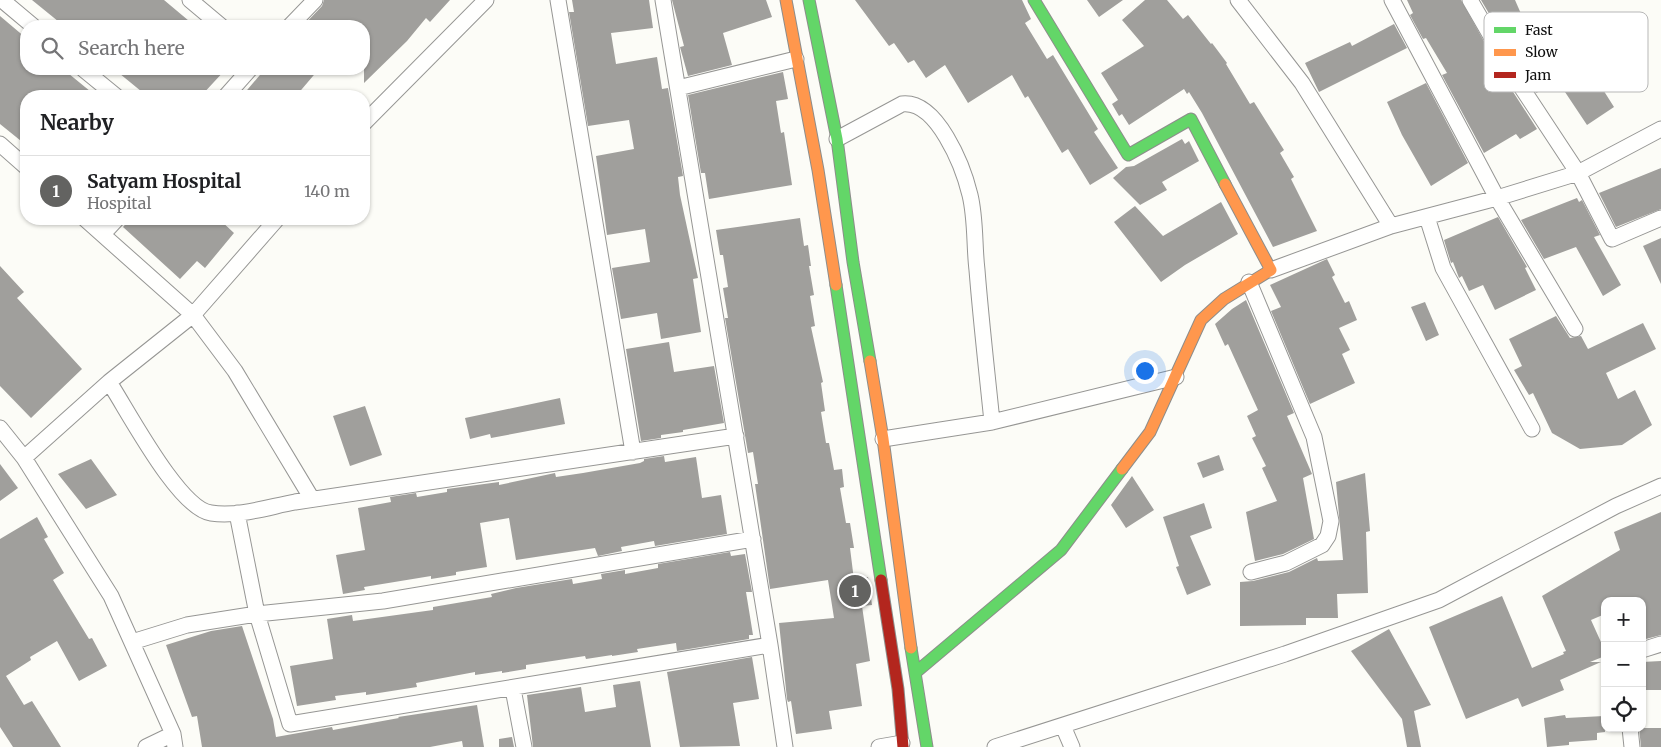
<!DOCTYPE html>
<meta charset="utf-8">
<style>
:root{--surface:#fff;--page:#f2f2f2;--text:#202124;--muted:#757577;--line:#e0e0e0;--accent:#636361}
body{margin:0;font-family:Merriweather,serif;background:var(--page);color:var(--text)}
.controls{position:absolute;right:15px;bottom:15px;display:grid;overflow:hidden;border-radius:10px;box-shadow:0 1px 4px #0004}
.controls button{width:45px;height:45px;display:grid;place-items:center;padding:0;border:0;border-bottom:1px solid var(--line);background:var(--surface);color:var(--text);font:25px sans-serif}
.you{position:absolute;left:1144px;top:370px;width:18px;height:18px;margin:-12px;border:4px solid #fff;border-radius:50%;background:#1a73e8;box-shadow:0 0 0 8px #1a73e833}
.badge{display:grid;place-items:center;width:32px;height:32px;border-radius:50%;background:var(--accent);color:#fff;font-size:16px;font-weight:700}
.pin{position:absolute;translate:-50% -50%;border:2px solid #fff;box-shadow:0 1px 5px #0006}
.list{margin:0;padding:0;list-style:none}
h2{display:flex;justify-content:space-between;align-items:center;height:65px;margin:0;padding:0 20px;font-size:21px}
h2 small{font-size:16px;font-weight:400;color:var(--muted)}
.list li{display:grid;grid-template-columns:32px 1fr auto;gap:15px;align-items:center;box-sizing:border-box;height:70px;padding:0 20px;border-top:1px solid var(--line)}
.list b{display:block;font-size:19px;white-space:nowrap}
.list p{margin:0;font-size:16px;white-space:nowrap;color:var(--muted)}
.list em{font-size:16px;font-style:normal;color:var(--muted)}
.icon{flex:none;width:28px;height:28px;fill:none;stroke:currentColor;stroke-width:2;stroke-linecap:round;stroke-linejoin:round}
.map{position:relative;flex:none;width:1661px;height:747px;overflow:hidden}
.search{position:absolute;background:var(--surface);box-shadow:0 1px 4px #0004;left:20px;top:20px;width:350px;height:55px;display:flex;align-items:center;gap:12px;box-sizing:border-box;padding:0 18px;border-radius:20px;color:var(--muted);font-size:19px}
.panel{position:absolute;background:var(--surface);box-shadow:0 1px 4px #0004;left:20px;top:90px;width:350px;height:135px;border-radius:20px}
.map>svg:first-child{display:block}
.building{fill:#a09f9c}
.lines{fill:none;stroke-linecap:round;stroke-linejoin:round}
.street-casing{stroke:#969694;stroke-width:17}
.fast-casing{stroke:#8d8d8b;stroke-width:13}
.slow-casing{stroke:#8d8d8b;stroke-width:13}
.jam-casing{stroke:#8d8d8b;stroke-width:13}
.street{stroke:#fffffe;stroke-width:15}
.fast{stroke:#63d668;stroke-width:11}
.slow{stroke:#ff974d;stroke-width:11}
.jam{stroke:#b3261e;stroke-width:11}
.key{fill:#fff;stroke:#b7b7b7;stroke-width:1}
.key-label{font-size:14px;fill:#101010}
</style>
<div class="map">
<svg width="1661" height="747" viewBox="0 0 1661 747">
<rect width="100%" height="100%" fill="#fcfcf7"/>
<path class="building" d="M32,0H164L195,26H64Z
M324,0H450L430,22L426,18L407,41L364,83V26H303L322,6Z
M572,0H649L653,28L611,33L616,64L657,57L662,89L668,88L683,176L678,177L680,195L698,278L693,279L701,332L661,339L657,313L621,319L612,268L650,262L645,229L607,235L596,156L634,149L629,120L588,126L569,12H574Z
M672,0H766L772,17L723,33L732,65L688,76L680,47L684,46Z
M855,0H1022L1031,19L1025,23L1047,59L1053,55L1098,129L1094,132L1118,168L1090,185L1068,149L1062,153L1028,96L1025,98L1012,75L968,103L945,65L926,78L914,60L908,63L894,43L889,46Z
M1087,0H1123L1099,17Z
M1145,0H1167L1183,19L1188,15L1211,44L1212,43L1227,63L1226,64L1250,104L1254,102L1284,150L1280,153L1294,177L1291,179L1317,231L1273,247L1202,113L1189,92L1187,94L1184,89L1129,125L1122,114L1119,116L1112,104L1118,100L1101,73L1144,46L1122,20Z
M1407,0H1461L1506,81L1537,129L1520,139L1516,134L1484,153L1442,75L1447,73L1426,38L1423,39L1410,15L1413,13Z
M1481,0H1515L1522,16L1520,17L1539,57L1576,41L1592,78L1595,77L1614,107L1587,125L1559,83L1536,93Z
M0,16L26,38V69H63L96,96H26V145L0,124Z
M1394,24L1407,48L1319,92L1305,63L1350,42L1352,46Z
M114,69H226L201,96H147Z
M265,69H319L296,96H242Z
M783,72L788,99L776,101L781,133L784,132L792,185L709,199L705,173H701L688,95Z
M1426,83L1468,163L1431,186L1402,135L1387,102Z
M1182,139L1185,144L1189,141L1199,161L1162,182L1167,190L1140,205L1113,178L1126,167L1134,166Z
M1661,168V209L1616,227L1599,193Z
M1577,198L1579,202L1582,200L1600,235L1594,237L1621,285L1603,296L1576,247L1544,259L1521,220Z
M1221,202L1238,234L1185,265L1161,282L1114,222L1135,206L1163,236Z
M1498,217L1527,267L1525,268L1536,290L1495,310L1483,285L1469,291L1462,276L1459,278L1453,262L1451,263L1444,240Z
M800,218L804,246L808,245L811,266H809L814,295L810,296L815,326L811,327L823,382L821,383L825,411L821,412L826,443H829L834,470L842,469L844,487L840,488L846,523H850L854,548H850L854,580L868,577L872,605L862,606L870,661L856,664L862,706L829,711L832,729L796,734L791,701L788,702L787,699L779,623L834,618L828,580L770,589L755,484H758L753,452L748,453L725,318H728L723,288L728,287L723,255H720L716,230Z
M130,219H219L234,233L205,268L197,261L180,279L123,227Z
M1661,238V284L1643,246Z
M1327,259L1335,275L1332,277L1345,303L1349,301L1357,320L1339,328L1350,350L1342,354L1355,383L1310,404L1271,311L1281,307L1270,285Z
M0,266L24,292L17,298L82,369L31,418L0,386Z
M1246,300L1294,413L1287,416L1312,474L1303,478L1314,539L1283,554L1255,561L1246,512L1277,501L1262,468L1266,466L1252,438L1256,436L1247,416L1258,410L1228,344L1225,346L1215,324L1232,309Z
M1425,302L1439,335L1426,341L1411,307Z
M1556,316L1570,338L1581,336L1588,349L1643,323L1656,349L1606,373L1618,399L1635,390L1652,425L1622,445L1580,449L1552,433L1533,393L1529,395L1514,370L1522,366L1509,339Z
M669,342L674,372L714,366L724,423L683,430V432L661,435V438L641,441L626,349Z
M560,398L565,424L491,438L490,434L470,439L465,418Z
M365,406L382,455L350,466L333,416Z
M1219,455L1224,470L1203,478L1197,463Z
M664,456L665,462L696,457L702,498L721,495L727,534L655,546L654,541L621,547L622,551L598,556L595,548L516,560L509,518L480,523L487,567L456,572V575L431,579V576L364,587L365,590L343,594L336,555L365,550L358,508L391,502L390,497L416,493L417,497L447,492V489L499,482V485L555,473L556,477L583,473L640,463L644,461V459Z
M91,459L117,495L86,509L58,474Z
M0,464L18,488L0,501Z
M1365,473L1370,531L1366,532L1368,593L1337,594L1338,618H1306V625L1240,626V582L1253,581L1289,572L1317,558L1318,561L1343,560L1336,482Z
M1132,476L1154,510L1126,528L1111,505Z
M1204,503L1212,528L1190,536L1211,585L1187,595L1176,567L1179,566L1163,517Z
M1661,512V635L1646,639L1642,630V601H1605V614L1591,620L1605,651V656L1590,662H1601L1560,680L1564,690L1522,707L1518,698L1466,719L1429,627L1502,596L1532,668L1564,654L1563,652L1566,651L1542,596L1620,550L1614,532Z
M37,517L48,537L44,539L64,573L53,580L89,639L92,638L107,666L79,681L57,641L30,657L31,660L6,676L24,705L32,701L61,747H13L0,727V539Z
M730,552L731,556L745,554L752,592H746L753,635H749V639L677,651L676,643L637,649L638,652L612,656V655L586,659L585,656L526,665V669L502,673V671L475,675V672L416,683L417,687L366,695V692L335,696L336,700L297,706L290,666L333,659L327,619L352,615L353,621L433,610V607L492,597L491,594L516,588L572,579L573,584L602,579L601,574L625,570V574L658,568V564Z
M242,626L273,719L276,737L332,727L333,730L399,718L398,717L477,705L484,747H463L462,741L430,747H202L197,716L192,717L166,645L211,631Z
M1389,629L1431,705L1414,711L1421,747H1407L1402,719L1351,651Z
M752,657L759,699L733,703L740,746L680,747L667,672Z
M1661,661V690H1642V662Z
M640,681L651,747H533L527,695L581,687L585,712L616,707L613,685Z
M1565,715L1566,718L1604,716L1605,732L1597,733V740L1569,742V745L1547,747L1544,718Z
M1639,728H1661V747H1641Z
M512,737L514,747H499V739Z"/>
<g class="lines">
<defs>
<path id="street" d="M2,0L33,26
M190,0L221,26
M558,0L633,452
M663,0L770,645L785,747
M1238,0L1302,83L1391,226L1497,198L1575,329
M1392,0L1497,198L1578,173L1661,129
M1470,0L1514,76L1578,173L1612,239L1661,218
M290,26L315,0
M83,69L116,96
M678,88L796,59
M226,96L250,69
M364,123L486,0
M837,139L902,104C937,100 963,166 970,195C976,220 974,245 977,270C981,321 987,372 992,422
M0,144L26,167
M1427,217L1443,268L1532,429
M277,219L193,315L235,371L312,499
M103,234L117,219
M1271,270L1391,226
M1249,282L1314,437L1331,521L1328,536L1322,545L1286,563L1251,572
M109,382C128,411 179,509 211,513C239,517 268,507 295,502L736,436
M0,428L24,458L111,596L173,734L175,747
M883,439L992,422L1176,377
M24,458L109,382L193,315L85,219
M237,513L257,614L290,724L770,645
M132,642L187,625L257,614L383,601L753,539
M1642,650L1661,644
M513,689L524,747
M1063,726L1072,747
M1630,728L1632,747
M146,747L173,734
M879,747L902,743
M995,747L1285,654L1439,600L1616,506L1661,486"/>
<path id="fast" d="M809,0L837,139L853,262L870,361
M1034,0L1128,155L1191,119L1225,184
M836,285L881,580
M911,648L927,747
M915,673L1061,550L1122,469"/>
<path id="slow" d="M786,0L818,170L836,285
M870,361L883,439L911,648
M1122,469L1150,432L1201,320L1224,299L1271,270L1225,184"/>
<path id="jam" d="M881,580L898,689L903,747"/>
</defs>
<use href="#street" class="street-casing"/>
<use href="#fast" class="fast-casing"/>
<use href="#slow" class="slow-casing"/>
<use href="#jam" class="jam-casing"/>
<use href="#street" class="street"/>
<use href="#fast" class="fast"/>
<use href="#slow" class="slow"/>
<use href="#jam" class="jam"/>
</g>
<rect x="1484" y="12" width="164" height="80" rx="8" class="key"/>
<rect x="1494" y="27" width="22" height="6" fill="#63d668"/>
<rect x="1494" y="49" width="22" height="7" fill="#ff974d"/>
<rect x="1494" y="72" width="22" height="6" fill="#b3261e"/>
<g class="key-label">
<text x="1525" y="35">Fast</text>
<text x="1525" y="57">Slow</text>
<text x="1525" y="80">Jam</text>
</g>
</svg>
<div class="controls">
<button>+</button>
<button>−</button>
<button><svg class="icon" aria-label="locate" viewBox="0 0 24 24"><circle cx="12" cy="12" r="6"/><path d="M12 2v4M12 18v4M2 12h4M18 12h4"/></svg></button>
</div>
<div class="you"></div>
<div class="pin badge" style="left:855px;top:591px">1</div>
<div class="search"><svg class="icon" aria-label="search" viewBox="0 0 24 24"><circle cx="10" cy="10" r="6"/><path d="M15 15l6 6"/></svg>Search here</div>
<section class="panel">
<h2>Nearby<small></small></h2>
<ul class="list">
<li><span class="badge">1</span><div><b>Satyam Hospital</b><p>Hospital</p></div><em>140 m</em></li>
</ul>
</section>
</div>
